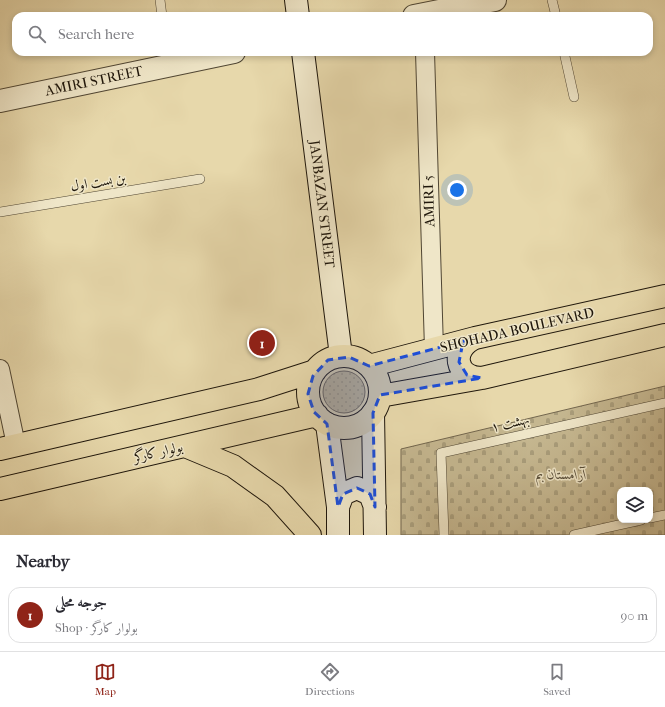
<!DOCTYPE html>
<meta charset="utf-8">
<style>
:root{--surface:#fff;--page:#f2f2f3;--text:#2b2b33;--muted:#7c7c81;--line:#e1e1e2;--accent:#8f2418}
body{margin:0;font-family:"IM FELL French Canon",Amiri,serif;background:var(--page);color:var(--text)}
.controls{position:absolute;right:12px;bottom:12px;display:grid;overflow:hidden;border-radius:8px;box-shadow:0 2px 6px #0003}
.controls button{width:36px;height:36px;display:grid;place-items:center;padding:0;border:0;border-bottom:1px solid var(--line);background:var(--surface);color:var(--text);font:20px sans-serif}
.you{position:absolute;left:457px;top:190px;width:14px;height:14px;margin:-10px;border:3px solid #fff;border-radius:50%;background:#1a73e8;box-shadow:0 0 0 6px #1a73e833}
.badge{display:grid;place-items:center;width:26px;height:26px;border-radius:50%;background:var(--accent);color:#fff;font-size:13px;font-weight:700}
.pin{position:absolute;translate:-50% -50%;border:2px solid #fff;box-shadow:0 1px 4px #0006}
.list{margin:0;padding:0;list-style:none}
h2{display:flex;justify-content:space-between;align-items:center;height:52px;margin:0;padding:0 16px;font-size:17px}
h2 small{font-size:13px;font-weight:400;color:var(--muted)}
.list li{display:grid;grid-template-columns:26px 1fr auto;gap:12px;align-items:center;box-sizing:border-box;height:56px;margin:0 8px 8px;padding:0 8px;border:1px solid var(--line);border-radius:12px}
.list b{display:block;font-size:15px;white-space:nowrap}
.list p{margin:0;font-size:13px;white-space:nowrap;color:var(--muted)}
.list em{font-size:13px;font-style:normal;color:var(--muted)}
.icon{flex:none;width:22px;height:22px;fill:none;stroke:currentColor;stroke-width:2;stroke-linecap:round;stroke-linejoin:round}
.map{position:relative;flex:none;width:665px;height:535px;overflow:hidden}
.search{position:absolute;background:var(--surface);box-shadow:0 2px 6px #0003;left:12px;right:12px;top:12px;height:44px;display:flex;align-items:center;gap:10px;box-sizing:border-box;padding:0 14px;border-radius:12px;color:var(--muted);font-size:15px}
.sheet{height:116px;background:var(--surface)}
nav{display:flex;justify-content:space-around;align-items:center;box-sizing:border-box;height:56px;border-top:1px solid var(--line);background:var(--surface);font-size:11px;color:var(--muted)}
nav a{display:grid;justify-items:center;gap:2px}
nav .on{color:var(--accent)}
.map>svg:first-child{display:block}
.grass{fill:url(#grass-dots);stroke:#72664e}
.cemetery{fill:url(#cemetery-stones);stroke:#72664e;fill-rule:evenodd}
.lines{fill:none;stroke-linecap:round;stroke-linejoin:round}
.service-casing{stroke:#504633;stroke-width:10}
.minor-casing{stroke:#504633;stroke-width:20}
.tertiary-casing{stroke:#504633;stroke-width:24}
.secondary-casing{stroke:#1e160b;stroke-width:24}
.primary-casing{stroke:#1e160b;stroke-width:24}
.service{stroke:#efe6c8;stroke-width:9}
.minor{stroke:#efe6c8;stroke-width:18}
.tertiary{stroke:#efe6c8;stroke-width:22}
.secondary{stroke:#efe6c8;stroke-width:22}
.primary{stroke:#e7d8ab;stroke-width:22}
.marked{fill:#1d4ed8;fill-opacity:0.2;stroke:#1d4ed8;stroke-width:3;stroke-dasharray:8 5;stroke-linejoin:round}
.labels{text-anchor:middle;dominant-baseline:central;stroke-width:3;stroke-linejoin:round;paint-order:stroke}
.street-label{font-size:14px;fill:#1e160b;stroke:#efe6c8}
.park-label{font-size:14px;font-style:italic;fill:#584e3a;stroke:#efe6c8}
</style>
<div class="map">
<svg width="665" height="535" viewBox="0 0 665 535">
<defs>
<pattern id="grass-dots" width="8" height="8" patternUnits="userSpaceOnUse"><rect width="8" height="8" fill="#c5b790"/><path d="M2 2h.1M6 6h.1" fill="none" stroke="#a99d7b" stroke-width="1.8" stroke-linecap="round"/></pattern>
<pattern id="cemetery-stones" width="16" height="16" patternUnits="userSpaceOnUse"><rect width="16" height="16" fill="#c5b790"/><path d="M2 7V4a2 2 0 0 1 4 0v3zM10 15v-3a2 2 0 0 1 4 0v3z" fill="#a99d7b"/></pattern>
</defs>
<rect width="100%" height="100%" fill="#e7d8ab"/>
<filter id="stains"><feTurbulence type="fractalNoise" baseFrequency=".005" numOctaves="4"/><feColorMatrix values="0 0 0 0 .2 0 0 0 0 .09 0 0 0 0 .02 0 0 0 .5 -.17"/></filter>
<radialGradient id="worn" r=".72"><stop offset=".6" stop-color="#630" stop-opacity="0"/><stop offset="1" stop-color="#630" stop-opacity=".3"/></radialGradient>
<path class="grass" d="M323 392a21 21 0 1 1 42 0a21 21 0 1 1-42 0Z"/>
<path class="cemetery" d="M665,386V535H401V449ZM620,490H650V520H620Z"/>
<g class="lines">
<defs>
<path id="service" d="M160,0L162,16
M552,0L556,16
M564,52L574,97
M0,212L200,179
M650,518L665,515
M444,535L441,453L665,403
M574,535L641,520"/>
<path id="minor" d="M425,52L434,349
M0,369L16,445"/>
<path id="tertiary" d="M414,16L495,0
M0,101L234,52"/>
<path id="secondary" d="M296,0L298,16
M303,52L341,356
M373,413L375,535
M327,424L338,507V535
M338,507L343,494L357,488L370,494L375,507"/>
<path id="primary" d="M475,338C450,349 455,378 482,378
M308 392a36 36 0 1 1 72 0a36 36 0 1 1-72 0Z
M369,366L475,338L665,296
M380,396L482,378L665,335
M185,446L233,466L275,496L310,535
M0,449L259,389L315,371
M0,489L317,415"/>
</defs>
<use href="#service" class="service-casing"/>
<use href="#minor" class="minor-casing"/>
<use href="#tertiary" class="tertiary-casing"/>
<use href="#secondary" class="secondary-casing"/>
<use href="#primary" class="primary-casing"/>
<use href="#service" class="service"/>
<use href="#minor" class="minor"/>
<use href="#tertiary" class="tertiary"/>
<use href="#secondary" class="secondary"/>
<use href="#primary" class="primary"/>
</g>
<path class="marked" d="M475,338L462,347L459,362L467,375L482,378L380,395L373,413L375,507L370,494L357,488L343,494L338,507L327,424L314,412L308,394L313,376L328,360L349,357L369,366Z"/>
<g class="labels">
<g class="street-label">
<text transform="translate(94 81) rotate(-12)">AMIRI STREET</text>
<text transform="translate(98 182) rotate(-9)">بن بست اول</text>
<text transform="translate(429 201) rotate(-92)">AMIRI 5</text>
<text transform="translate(322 204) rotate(83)">JANBAZAN STREET</text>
<text transform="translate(517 330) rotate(-13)">SHOHADA BOULEVARD</text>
<text transform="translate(510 423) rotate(-13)">بهشت ۱</text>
<text transform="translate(158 452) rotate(-13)">بولوار کارگر</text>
</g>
<g class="park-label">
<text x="561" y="474">آرامستان بم</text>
</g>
</g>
<rect width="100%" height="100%" filter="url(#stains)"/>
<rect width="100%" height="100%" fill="url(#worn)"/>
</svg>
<div class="controls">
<button><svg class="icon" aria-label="layers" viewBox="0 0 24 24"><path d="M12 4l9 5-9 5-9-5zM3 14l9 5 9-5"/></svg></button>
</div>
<div class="you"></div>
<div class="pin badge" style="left:262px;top:343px">1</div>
<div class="search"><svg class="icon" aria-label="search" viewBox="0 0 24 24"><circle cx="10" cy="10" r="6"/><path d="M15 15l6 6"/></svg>Search here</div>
</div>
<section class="sheet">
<h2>Nearby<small></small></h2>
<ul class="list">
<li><span class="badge">1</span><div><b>جوجه محلی</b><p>Shop · بولوار کارگر</p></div><em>90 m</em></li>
</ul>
</section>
<nav>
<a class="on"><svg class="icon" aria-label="map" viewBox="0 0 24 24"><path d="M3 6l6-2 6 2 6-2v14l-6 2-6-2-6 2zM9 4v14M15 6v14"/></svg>Map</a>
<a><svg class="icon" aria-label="directions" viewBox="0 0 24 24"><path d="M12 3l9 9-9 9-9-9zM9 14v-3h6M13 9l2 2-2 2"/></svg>Directions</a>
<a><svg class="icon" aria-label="saved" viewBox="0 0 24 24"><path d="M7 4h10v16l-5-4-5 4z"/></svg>Saved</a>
</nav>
